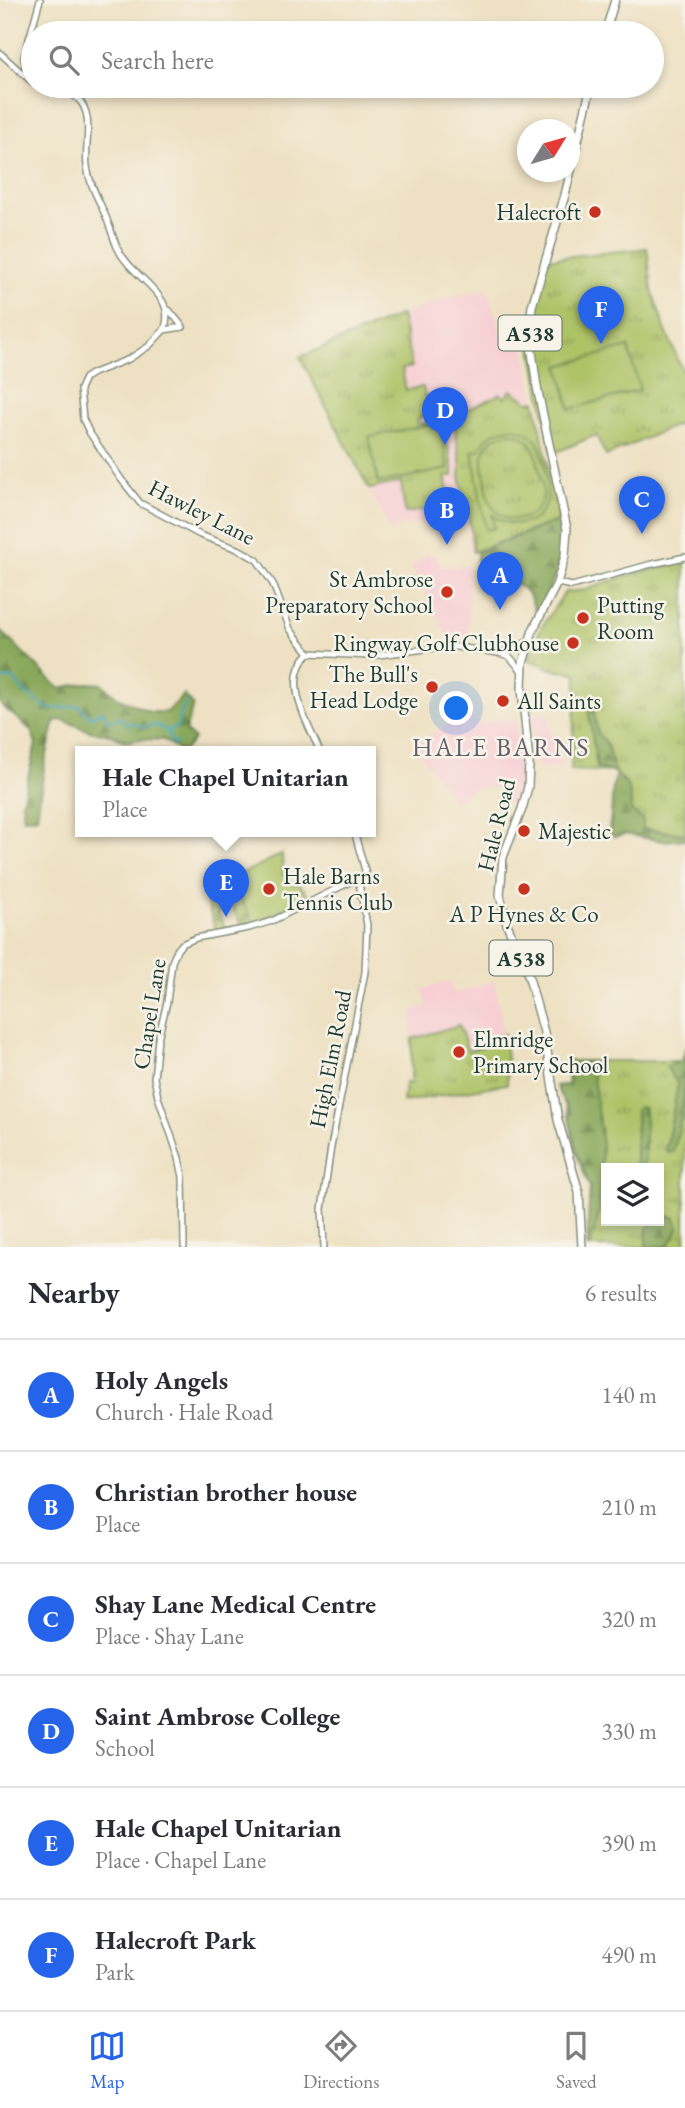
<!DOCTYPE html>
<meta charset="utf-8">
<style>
:root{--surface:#fff;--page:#f7f7f7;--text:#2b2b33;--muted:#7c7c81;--line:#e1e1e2;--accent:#2563eb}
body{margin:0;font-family:"EB Garamond",serif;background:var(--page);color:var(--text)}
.controls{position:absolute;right:21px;bottom:21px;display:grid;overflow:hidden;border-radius:0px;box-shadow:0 4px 10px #0003}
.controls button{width:63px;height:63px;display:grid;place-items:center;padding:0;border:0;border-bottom:2px solid var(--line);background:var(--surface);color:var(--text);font:35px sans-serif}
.compass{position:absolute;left:517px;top:119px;width:63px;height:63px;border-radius:50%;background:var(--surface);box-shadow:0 4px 10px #0003;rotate:53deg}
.you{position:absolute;left:457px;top:709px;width:24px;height:24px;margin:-18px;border:5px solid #fff;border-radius:50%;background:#1a73e8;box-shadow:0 0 0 10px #1a73e833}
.badge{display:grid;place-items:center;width:46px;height:46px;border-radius:50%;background:var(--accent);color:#fff;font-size:23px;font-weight:700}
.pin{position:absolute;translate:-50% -58px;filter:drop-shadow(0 2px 4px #0008)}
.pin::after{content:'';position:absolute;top:37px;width:24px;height:21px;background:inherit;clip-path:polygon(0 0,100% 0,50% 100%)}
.popup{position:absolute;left:75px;top:746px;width:301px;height:91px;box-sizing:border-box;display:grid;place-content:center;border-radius:0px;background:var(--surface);filter:drop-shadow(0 2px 5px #0005);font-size:23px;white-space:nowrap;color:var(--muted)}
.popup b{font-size:26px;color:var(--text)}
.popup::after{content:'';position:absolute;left:50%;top:100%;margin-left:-14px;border:14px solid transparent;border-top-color:var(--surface)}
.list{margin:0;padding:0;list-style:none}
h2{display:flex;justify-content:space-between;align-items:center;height:91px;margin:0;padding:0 28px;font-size:30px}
h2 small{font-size:23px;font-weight:400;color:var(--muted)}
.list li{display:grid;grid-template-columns:46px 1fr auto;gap:21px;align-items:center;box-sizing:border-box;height:112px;padding:0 28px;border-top:2px solid var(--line)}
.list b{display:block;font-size:26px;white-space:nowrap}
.list p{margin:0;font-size:23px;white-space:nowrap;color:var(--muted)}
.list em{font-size:23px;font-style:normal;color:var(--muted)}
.icon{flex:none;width:38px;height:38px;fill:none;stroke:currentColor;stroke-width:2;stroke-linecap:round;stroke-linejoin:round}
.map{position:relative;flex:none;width:685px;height:1247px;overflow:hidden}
.search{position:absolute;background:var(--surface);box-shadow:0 4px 10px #0003;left:21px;right:21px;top:21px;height:77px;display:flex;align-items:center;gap:18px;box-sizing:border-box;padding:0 24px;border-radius:38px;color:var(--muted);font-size:26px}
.sheet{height:763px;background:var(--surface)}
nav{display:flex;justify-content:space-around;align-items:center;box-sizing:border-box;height:98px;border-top:2px solid var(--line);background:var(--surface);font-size:19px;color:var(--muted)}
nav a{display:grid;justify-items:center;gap:4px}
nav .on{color:var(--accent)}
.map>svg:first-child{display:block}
.built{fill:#f7cfd3}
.grass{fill:url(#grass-tufts);stroke:#66804d;stroke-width:2;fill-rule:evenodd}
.forest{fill:url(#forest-firs);stroke:#547248;stroke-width:2}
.cemetery{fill:url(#cemetery-stones);stroke:#66804d;stroke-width:2}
.pitch{fill:#aec266;stroke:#66804d;stroke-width:2;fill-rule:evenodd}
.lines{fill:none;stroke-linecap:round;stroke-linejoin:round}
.stream{stroke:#40a7c0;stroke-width:2}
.tertiary-casing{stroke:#868f7c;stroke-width:8}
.primary-casing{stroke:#868f7c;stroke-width:10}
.tertiary{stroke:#fff;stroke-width:5}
.primary{stroke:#fff;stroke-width:7}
.poi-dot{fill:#c8321e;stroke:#f7f3e8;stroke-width:2.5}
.labels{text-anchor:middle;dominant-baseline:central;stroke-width:5;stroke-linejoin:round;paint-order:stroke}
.shield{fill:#f7f3e8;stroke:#60746a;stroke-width:2}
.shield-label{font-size:21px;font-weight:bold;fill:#1f3d34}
.poi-label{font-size:23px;fill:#1f3d34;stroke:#f7f3e8;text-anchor:start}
.street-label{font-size:23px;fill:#1f3d34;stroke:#f7f3e8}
.quarter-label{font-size:26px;letter-spacing:2px;fill:#635f6b;stroke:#f7f3e8}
</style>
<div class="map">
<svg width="685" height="1247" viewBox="0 0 685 1247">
<defs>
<pattern id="grass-tufts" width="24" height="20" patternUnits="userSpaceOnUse" patternTransform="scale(1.75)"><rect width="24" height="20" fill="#aec266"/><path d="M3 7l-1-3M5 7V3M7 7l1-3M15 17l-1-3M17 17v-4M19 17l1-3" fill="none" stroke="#8d9f55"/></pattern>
<pattern id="forest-firs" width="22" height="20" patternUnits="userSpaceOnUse" patternTransform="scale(1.75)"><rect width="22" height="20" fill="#8aa85b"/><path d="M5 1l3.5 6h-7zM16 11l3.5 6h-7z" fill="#708a4c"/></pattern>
<pattern id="cemetery-stones" width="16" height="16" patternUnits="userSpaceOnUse" patternTransform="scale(1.75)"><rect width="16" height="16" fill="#aec266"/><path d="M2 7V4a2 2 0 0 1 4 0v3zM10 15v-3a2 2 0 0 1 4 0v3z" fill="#8d9f55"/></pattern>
</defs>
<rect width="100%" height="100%" fill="#f7f3e8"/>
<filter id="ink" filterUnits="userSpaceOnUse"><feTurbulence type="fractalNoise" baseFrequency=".0143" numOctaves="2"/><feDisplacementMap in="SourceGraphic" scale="14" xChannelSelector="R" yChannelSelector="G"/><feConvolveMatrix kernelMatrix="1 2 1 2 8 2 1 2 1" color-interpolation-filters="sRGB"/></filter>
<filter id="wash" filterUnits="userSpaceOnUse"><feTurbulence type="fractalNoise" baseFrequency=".00686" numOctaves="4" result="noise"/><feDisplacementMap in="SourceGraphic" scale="28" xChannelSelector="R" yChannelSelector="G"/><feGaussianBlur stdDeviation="1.57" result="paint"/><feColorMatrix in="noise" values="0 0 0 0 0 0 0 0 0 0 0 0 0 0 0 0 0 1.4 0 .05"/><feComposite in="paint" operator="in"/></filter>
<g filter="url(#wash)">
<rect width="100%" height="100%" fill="#eee1c3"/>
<path class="built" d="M488,290L502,335L523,332L529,372L560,516L478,572L477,552H469L467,521L406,524L391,531L300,357L361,330L445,298Z
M429,554L437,557L441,567L468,566L469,641H453L446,633L411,566Z
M468,709L478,723L516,718L525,783L518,806L507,803L499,787L472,789L454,802L415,746Z
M548,713L550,735H559L562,767L538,769L530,714Z
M450,981L454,993L495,981L508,1066L507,1084L403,1102L405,1082L411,1084L412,1011L427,1006L423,989Z"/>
<path class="grass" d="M647,248L652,290L665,329L685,376V421L606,456L596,435L552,454L529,331L545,259Z
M401,315L412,367L402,369L406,390L423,387L425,397L439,394L440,398L417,421L418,424L443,419L453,471V476H446L450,507L405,513L401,482L369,489L300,357Z
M511,390L529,402L535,401L559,520L473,552L471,530L460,476L461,467L454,421C463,406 487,404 500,393L505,398Z
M685,562V838L609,829L617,772L571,770L577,675L576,673L558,671L528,660L541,628L565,592L586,590L625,576Z
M459,1025L468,1051L484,1046L483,1041L504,1034L508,1066L507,1084L403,1102L405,1082L411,1084L412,1039Z
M685,1047V1247H587L590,1187L577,1155L567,1108L556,1086L569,1085L566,1061H683ZM606,1168H659V1221H606Z"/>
<path class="forest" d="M559,520C566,552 555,581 539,609L534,610C529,579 504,579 478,587L477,552Z
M0,630L59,688L87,683L102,684L117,697L149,712H167L184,695L193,705L185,731L194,739L184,751H180L164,740L140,739L127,742L106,733L92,732L63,720L55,721L45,762L37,816L24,818L22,802L36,744L31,730L0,704Z
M593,706L598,735C613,744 607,760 616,773L597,768L588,707Z
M617,775C631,783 631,797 631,811L643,820V829L685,834V839L662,841L625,834L614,837L610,833L613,785Z
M685,1051C685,1084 684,1119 673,1151L670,1153L666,1150L678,1084L666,1067L682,1060Z
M566,1061L591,1062L602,1146L599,1212L590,1247H587L590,1187L577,1155L567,1108L556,1086L569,1085Z
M639,1107L644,1108L645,1112V1159L641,1168H638L636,1161V1109Z
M660,1209L667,1216L674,1217L679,1226L674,1238L667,1246L646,1247L647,1228L654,1221H659Z"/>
<path class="cemetery" d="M236,889L254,924L242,926L231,905L217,912L226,929L216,931L207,903Z"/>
<path class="pitch" d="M628,347L640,390L570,409L559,366Z
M439,423L448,469L378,483L369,437Z
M511,428C520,429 529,432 535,439C544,450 550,490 546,503C538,527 510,529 492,515L494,528L486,530L472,451L479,450C486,436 495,430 511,428ZM513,433C530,437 536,448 538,464C540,474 544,485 543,496C540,519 509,528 494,509C487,501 487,489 485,478C484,470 481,461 484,452C488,439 500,433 513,433Z
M282,854L283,875L288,878L289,883L299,884L310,897L254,924L231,879Z"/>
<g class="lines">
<path class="stream" d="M0,680L12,678L27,694L49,709L79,706L91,717L103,711L108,721L122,718L127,725L133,722L141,727L156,725L167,731L173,745L177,742
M167,731L178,726L179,717L187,701"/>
</g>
</g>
<g filter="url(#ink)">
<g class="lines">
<defs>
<path id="tertiary" d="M0,53L33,83
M27,76L24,57L40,0
M38,86C51,89 68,89 78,99C95,114 84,146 87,166C89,184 99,200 106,217C110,227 113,237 117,247C131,279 179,294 164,330
M169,310L183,327
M183,327L164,330L149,346L129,359L91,374L85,378L80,389L83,419L89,432L121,479L140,503L200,535L240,550L257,560L273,584L290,629L309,653
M557,583L572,586L648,565L685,557
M502,652L528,642
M309,653L371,656L449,646L499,653L509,656L522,671
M309,653C281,679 307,723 320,751
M184,1247L183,1177L179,1158L158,1097L154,1078L158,1039L167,1002L172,962L177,950L182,944L196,938L249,928L272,921L366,874L354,831
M324,1247L322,1209L331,1147L365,972L367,925L358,879"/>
<path id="primary" d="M605,33L615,0
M582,1247L579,1192L558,1120L544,1032L528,974L507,924L500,895L503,857L522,809L528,787L529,763L522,688L523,663L533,630L557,583L565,556L567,529L537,387L529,331L532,306L565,195L591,86"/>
</defs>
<use href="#tertiary" class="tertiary-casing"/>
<use href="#primary" class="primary-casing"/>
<use href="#tertiary" class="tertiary"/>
<use href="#primary" class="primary"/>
</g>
</g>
<g class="poi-dot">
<circle cx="595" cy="212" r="7"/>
<circle cx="447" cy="592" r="7"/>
<circle cx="583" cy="618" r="7"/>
<circle cx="573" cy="643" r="7"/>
<circle cx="432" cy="687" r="7"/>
<circle cx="503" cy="701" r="7"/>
<circle cx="524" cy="831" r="7"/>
<circle cx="269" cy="889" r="7"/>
<circle cx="524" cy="889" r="7"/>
<circle cx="459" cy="1052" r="7"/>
</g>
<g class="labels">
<g class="shield">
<rect x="498.5" y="315.5" width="63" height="35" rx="5"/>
<rect x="489.5" y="940.5" width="63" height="35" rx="5"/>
</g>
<g class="shield-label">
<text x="530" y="333">A538</text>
<text x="521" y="958">A538</text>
</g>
<g class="poi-label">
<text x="581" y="212" text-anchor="end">Halecroft</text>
<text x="433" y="579" text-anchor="end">St Ambrose<tspan x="433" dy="26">Preparatory School</tspan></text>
<text x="597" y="605">Putting<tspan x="597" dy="26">Room</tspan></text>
<text x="559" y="643" text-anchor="end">Ringway Golf Clubhouse</text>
<text x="418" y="674" text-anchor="end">The Bull's<tspan x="418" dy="26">Head Lodge</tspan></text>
<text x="517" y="701">All Saints</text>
<text x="538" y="831">Majestic</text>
<text x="283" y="876">Hale Barns<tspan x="283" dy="26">Tennis Club</tspan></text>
<text x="524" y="914" text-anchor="middle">A P Hynes &amp; Co</text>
<text x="473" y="1039">Elmridge<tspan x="473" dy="26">Primary School</tspan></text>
</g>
<g class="street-label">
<text transform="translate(202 512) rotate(27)">Hawley Lane</text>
<text transform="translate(496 825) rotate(-76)">Hale Road</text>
<text transform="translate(149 1014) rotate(-81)">Chapel Lane</text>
<text transform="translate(330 1059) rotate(-79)">High Elm Road</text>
</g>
<g class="quarter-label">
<text x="501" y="747">HALE BARNS</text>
</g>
</g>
</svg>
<div class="controls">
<button><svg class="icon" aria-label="layers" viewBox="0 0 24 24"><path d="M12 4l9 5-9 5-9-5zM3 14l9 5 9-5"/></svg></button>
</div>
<svg class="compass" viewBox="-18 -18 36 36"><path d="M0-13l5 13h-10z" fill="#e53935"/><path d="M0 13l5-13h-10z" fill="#7c7c81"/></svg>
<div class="you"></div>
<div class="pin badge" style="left:500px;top:610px">A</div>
<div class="pin badge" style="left:447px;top:545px">B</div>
<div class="pin badge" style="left:642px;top:534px">C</div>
<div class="pin badge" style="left:445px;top:445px">D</div>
<div class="pin badge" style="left:226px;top:917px">E</div>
<div class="popup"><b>Hale Chapel Unitarian</b>Place</div>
<div class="pin badge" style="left:601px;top:344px">F</div>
<div class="search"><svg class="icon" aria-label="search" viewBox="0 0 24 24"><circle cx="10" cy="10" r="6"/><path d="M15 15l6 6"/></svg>Search here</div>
</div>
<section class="sheet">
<h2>Nearby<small>6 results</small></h2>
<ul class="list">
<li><span class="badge">A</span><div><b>Holy Angels</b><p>Church · Hale Road</p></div><em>140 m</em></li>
<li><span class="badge">B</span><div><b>Christian brother house</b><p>Place</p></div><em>210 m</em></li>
<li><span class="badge">C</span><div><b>Shay Lane Medical Centre</b><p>Place · Shay Lane</p></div><em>320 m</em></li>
<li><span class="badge">D</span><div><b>Saint Ambrose College</b><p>School</p></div><em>330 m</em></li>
<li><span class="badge">E</span><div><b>Hale Chapel Unitarian</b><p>Place · Chapel Lane</p></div><em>390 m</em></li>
<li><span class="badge">F</span><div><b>Halecroft Park</b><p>Park</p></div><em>490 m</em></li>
</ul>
</section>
<nav>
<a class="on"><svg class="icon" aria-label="map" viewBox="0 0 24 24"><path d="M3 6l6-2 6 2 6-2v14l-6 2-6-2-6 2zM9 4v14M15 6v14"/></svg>Map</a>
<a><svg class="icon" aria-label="directions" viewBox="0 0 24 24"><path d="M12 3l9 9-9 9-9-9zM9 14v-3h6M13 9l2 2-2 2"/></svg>Directions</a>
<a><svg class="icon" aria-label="saved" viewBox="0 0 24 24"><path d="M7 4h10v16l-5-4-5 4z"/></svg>Saved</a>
</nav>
